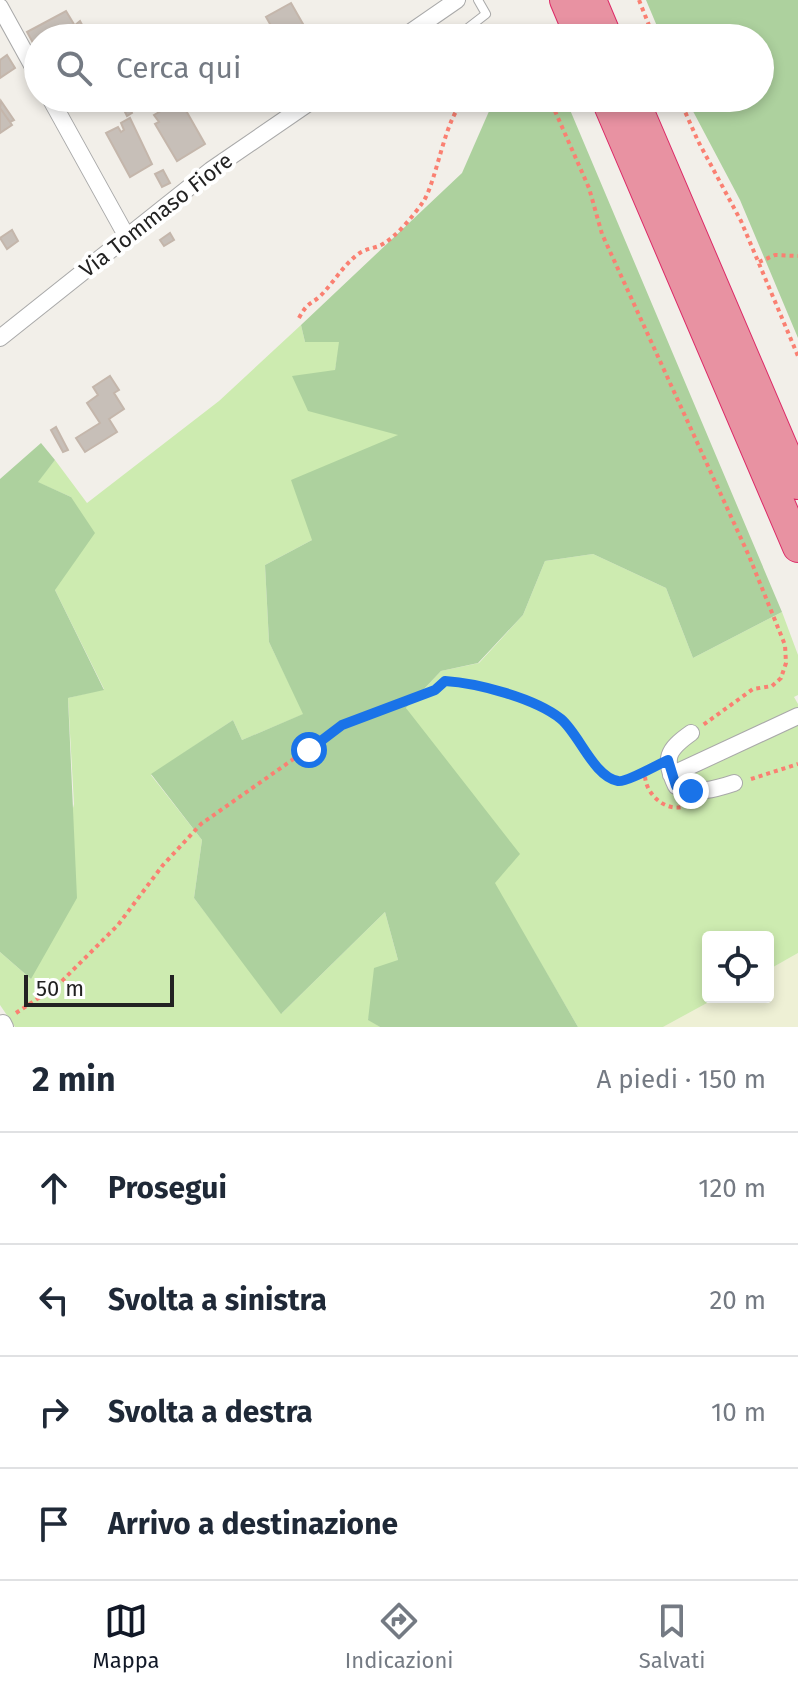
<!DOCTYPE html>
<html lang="it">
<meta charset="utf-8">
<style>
:root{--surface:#fff;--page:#f6f6f7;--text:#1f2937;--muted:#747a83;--line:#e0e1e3;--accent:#111827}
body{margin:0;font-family:"Fira Sans",sans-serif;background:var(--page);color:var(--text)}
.controls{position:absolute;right:24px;bottom:24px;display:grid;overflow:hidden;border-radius:8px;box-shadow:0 4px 12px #0003}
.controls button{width:72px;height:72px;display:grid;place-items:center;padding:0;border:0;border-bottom:2px solid var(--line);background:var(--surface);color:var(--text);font:40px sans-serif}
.scale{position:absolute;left:24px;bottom:20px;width:150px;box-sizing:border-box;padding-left:8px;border:4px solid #222;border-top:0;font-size:22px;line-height:28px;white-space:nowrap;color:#222;-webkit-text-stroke:6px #fff;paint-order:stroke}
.stop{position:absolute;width:24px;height:24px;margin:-18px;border:6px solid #1a73e8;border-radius:50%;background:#fff}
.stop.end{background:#1a73e8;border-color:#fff;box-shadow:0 2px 8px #0008}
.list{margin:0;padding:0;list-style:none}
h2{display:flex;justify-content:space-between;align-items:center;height:104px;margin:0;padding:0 32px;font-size:34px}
h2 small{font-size:26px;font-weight:400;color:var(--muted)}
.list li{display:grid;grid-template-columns:52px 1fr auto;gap:24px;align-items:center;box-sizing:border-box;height:112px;padding:0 32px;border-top:2px solid var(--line)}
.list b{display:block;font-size:30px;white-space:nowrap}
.list em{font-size:26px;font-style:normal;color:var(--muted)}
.icon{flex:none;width:44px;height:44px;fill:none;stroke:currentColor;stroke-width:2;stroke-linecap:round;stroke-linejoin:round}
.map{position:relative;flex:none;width:798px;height:1027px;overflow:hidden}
.search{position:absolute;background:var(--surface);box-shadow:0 4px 12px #0003;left:24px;right:24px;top:24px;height:88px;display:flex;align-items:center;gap:20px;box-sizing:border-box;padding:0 28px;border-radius:44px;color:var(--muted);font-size:30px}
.sheet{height:552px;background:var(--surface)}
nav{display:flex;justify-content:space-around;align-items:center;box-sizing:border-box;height:112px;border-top:2px solid var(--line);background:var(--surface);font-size:22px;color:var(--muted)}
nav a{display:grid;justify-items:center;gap:4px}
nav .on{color:var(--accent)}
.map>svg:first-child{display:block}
.farmland{fill:#eef0d5}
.grass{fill:#cdebb0}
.forest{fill:#add19e}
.building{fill:#c7bfb8;stroke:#c4b6ab;stroke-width:2}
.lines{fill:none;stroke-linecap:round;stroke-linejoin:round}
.lane-casing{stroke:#a9a9a9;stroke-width:10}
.street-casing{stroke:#a9a9a9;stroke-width:18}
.highway-casing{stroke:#dc2a67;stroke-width:32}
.path{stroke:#fa8072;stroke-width:4;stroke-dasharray:4 4;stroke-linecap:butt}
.lane{stroke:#fff;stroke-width:8}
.street{stroke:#fff;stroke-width:16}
.highway{stroke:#e892a2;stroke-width:30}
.route{stroke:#1a73e8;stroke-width:10}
.labels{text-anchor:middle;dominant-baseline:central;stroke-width:8;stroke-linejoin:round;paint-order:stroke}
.street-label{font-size:22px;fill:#222;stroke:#fff}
</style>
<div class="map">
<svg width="798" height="1027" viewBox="0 0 798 1027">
<rect width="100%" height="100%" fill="#f2efe9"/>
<path class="farmland" d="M798,953V1027H663L718,997H768V970Z"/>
<path class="grass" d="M301,325L305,342L340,341L335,370L399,434L312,540L265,565L269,642L304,714L242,740L233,720L151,775L202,840L194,898L282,1013L385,912L398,960L368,1019L380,1027H15L0,1005V952L31,979L74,804L68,698L104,689L55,590L71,497L37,482L55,460L87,503L219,401Z
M593,554L666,588L693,658L782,612L798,655V695L794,697L798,704V953L768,970V937H708V997H718L663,1027H578L494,883L406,708L441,671L479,663L523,615L545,561Z"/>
<path class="forest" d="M646,0H798V338L740,200L686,98H760V38H662Z
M501,98H565L782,612L693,658L666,588L593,554L545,561L523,615L478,663L441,671L406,708L520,854L495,883L578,1027H380L368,1020L374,968L398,960L385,912L281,1014L194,898L202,840L151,774L233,720L242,740L303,714L269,642L265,565L312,540L291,480L398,435L308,411L292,376L335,370L339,342H305L301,325L462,173L490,109Z
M41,443L55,460L38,482L71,497L95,533L55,590L104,690L68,698L77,898L31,979L0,952V479Z"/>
<path class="building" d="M291,3L311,38H278L266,17Z
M66,11L75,26L58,38H38V52L27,32Z
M80,21L89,38H72L68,31Z
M335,30L339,38H321Z
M7,55L15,68L0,78V60Z
M103,98H124L132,113L127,116L120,102L105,110L101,102L104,100Z
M180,100L205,144L177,161L155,124L159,122L154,115Z
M1,101L14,120L10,122L0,108Z
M0,108L12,125L0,133Z
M130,118L152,164L130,177L106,133L118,127L121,132L124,130L121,123Z
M163,170L170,183L162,187L155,174Z
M12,230L18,241L7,249L0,238Z
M170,233L174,240L164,246L160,240Z
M110,376L119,390L114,393L124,409L109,419L117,432L85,452L76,438L100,423L87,403L98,395L93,387Z
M56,427L68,450L63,452L51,430Z"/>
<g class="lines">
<defs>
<path id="lane" d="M455,38L486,14L478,0"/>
<path id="street" d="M0,7L38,76
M402,38L457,0
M50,98L127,237
M0,338L211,170L316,98
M691,733C667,750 663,758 676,786C698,794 713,790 734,783
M671,775L798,716
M3,1023L5,1027"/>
<path id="highway" d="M565,0L581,38
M591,0L607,38
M606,98L798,547
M633,98L798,484"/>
</defs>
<use href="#lane" class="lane-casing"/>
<use href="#street" class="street-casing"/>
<use href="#highway" class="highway-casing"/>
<path class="path" d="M639,0L654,38
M546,98L551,102L589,188L602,234L749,556L785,645L786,663L781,678L772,686L753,689L703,725
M679,98L698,141L741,221L798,356
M759,262L775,255L798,256
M299,318C309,299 313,305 324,292C335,280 344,265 357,255C364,249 371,249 379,246C395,239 413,216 423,202C437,182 446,110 466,101C472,99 483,99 490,98
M640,771L645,775C645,793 664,811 682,807
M751,779L798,764
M16,1013L58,985L118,925L163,865L201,824L342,725L435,690L445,681C480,683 527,696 557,716C578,730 596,781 621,782C629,783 645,769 654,766"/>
<use href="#lane" class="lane"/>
<use href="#street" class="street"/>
<use href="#highway" class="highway"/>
</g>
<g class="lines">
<path class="route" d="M309,750L342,725L435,690L445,681C477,683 535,698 561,719C579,734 594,777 618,781C625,783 657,765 668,760L676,786L691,791"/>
</g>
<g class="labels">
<g class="street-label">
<text transform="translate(156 215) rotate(-38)">Via Tommaso Fiore</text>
</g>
</g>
</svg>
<div class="controls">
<button><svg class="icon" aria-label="locate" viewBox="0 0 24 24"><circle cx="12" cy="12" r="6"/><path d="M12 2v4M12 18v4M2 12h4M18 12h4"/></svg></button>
</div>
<div class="scale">50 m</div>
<div class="stop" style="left:309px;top:750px"></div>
<div class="stop end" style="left:691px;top:791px"></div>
<div class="search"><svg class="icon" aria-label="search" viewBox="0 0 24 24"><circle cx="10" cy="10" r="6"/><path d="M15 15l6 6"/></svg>Cerca qui</div>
</div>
<section class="sheet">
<h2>2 min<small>A piedi · 150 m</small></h2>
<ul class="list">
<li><svg class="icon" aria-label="ahead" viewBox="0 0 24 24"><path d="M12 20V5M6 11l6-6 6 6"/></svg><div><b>Prosegui</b></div><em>120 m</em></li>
<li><svg class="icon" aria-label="left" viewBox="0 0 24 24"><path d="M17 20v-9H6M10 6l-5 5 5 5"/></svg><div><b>Svolta a sinistra</b></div><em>20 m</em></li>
<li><svg class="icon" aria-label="right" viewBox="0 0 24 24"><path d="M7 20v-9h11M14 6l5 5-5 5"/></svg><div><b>Svolta a destra</b></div><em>10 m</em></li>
<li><svg class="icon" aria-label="arrive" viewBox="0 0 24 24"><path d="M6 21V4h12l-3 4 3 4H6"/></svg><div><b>Arrivo a destinazione</b></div></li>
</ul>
</section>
<nav>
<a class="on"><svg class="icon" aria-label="map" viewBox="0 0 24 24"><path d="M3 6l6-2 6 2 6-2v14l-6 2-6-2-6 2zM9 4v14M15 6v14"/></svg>Mappa</a>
<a><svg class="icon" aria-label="directions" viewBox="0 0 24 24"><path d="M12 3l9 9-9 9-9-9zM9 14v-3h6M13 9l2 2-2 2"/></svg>Indicazioni</a>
<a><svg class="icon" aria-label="saved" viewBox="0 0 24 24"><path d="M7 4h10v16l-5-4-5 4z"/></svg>Salvati</a>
</nav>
